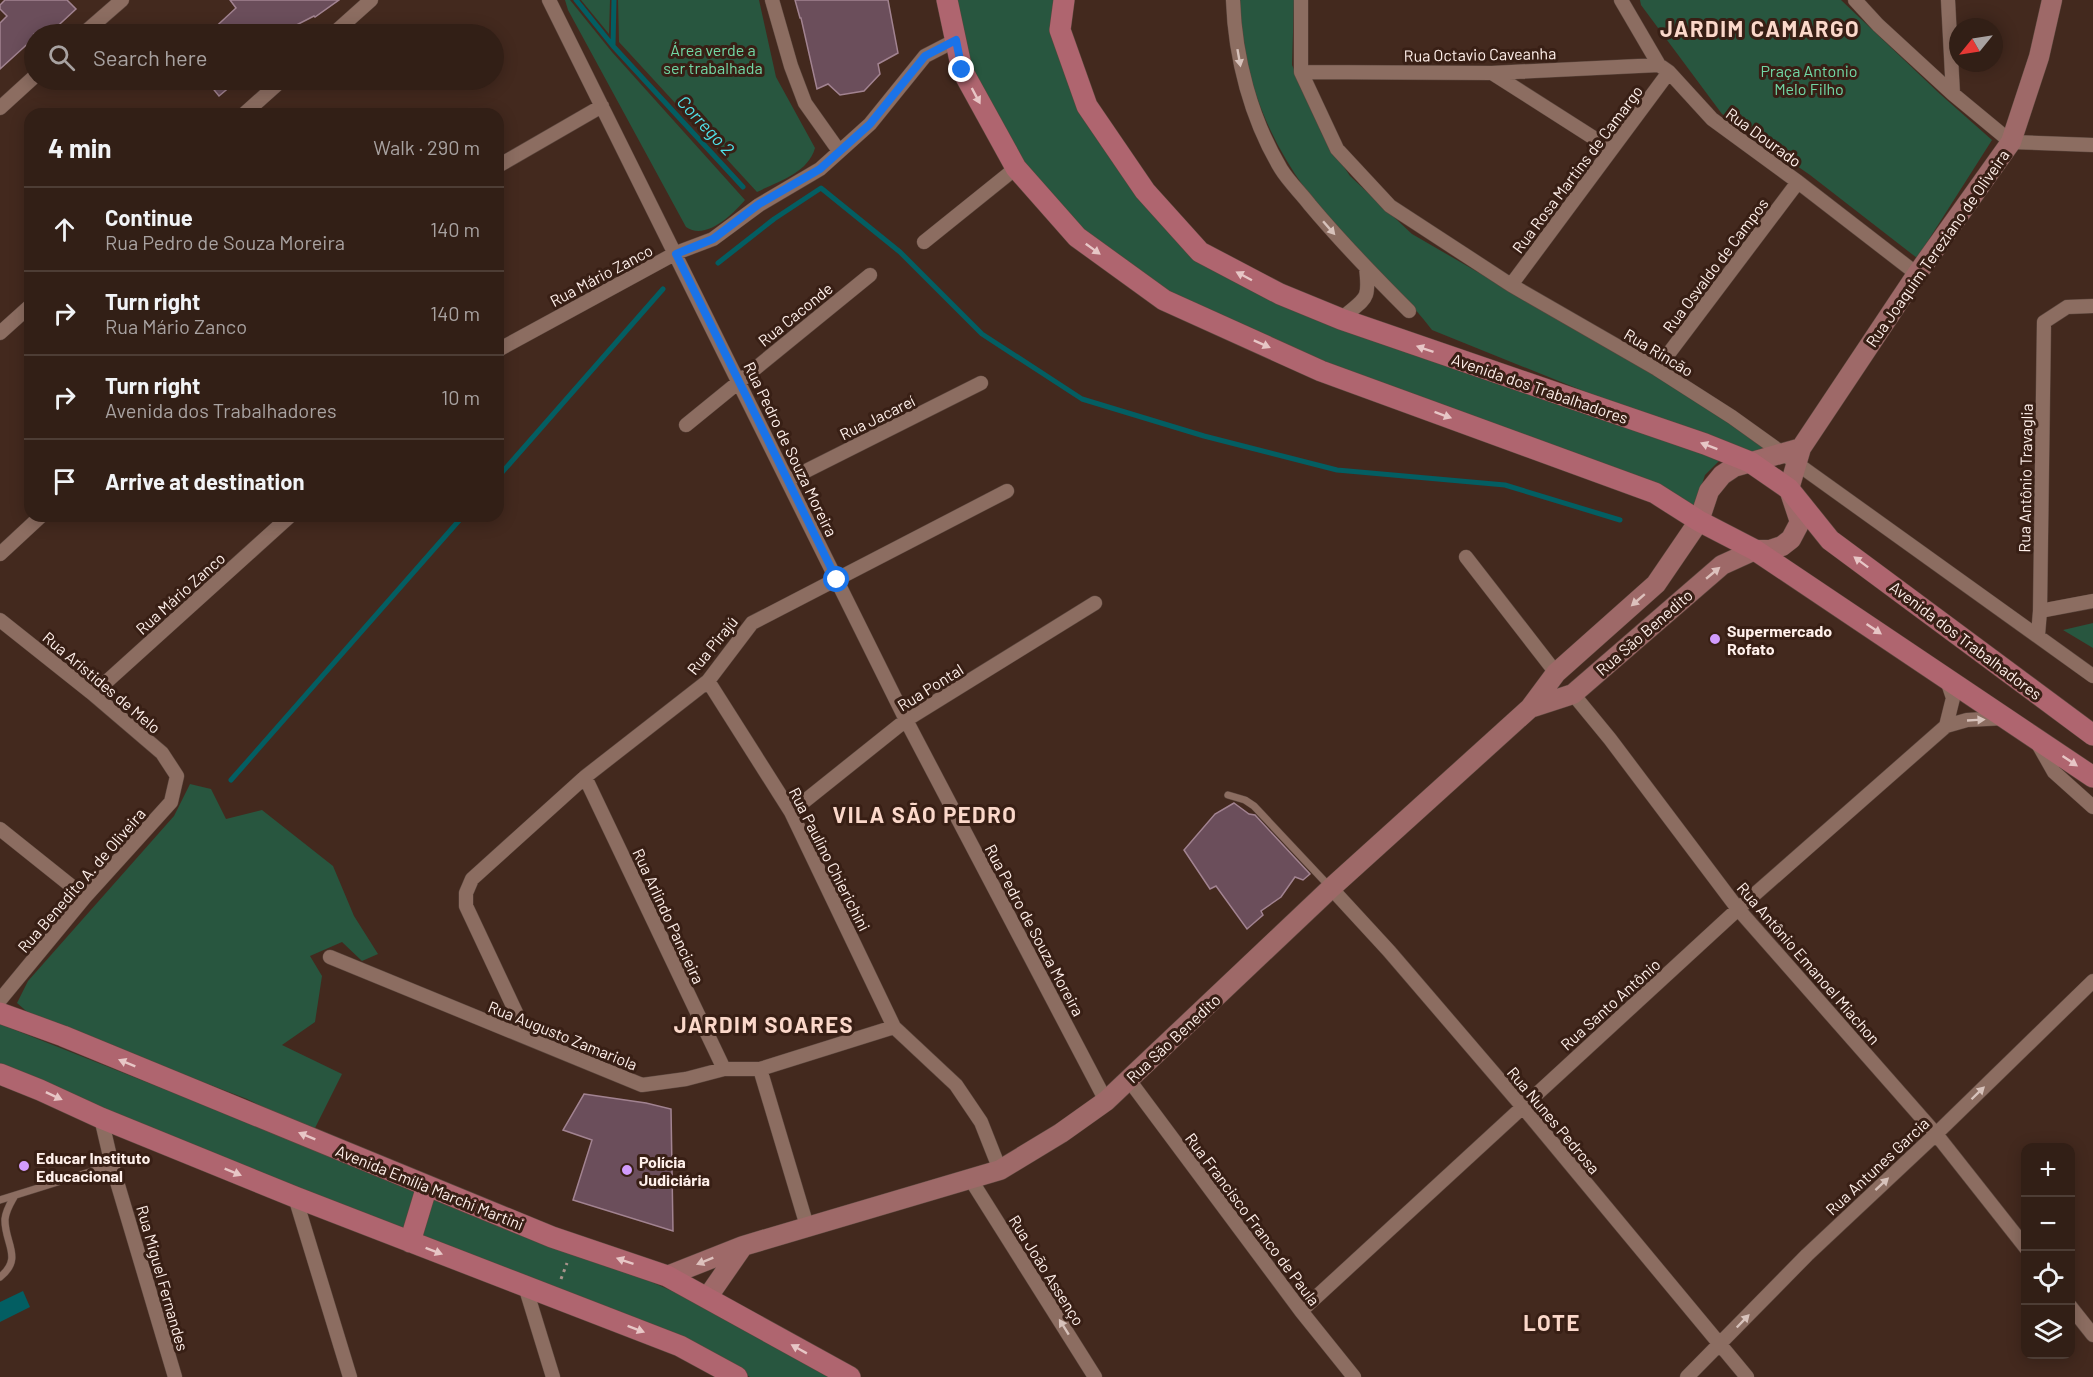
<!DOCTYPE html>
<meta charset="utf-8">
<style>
:root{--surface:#321f16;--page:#3a271f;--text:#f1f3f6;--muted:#a8a2a1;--line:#4d3d35}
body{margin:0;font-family:Barlow,sans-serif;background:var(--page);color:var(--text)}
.controls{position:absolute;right:18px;bottom:18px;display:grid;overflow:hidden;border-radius:12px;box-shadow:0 3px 15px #0003}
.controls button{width:54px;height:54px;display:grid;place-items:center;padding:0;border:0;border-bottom:2px solid var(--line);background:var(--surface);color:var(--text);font:30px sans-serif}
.compass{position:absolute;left:1949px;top:18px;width:54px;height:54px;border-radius:50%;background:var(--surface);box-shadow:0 3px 15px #0003;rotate:240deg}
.stop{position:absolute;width:18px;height:18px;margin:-14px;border:4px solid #1a73e8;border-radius:50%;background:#fff}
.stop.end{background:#1a73e8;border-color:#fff;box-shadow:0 2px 6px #0008}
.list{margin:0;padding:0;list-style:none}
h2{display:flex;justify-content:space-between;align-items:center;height:78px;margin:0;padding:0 24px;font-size:26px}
h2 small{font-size:20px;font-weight:400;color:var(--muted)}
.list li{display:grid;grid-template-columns:39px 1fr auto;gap:18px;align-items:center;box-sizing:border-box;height:84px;padding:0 24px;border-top:2px solid var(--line)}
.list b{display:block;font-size:22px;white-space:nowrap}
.list p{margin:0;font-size:20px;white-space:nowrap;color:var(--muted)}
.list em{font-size:20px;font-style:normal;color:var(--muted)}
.icon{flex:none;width:33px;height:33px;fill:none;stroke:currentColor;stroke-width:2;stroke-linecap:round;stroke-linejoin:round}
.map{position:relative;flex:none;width:2093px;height:1377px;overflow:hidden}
.search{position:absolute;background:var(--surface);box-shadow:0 3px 15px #0003;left:24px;top:24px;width:480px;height:66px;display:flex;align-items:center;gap:15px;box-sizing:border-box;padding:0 21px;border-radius:33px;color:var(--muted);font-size:22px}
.panel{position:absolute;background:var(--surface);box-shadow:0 3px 15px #0003;left:24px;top:108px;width:480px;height:414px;border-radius:18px}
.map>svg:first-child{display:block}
.green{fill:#28563f}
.water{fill:#035e62}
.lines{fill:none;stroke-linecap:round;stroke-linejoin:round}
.stream{stroke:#035e62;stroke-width:5}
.building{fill:#6b4e5b;stroke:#a28391;stroke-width:1.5}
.service-casing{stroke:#5c473e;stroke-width:8}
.minor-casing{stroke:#5c473e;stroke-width:15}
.secondary-casing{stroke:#5c473e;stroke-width:21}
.primary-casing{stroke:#5c473e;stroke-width:22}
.path{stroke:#a8948c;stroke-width:3;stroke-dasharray:3 4.5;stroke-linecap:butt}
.service{stroke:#8c6d61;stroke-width:7}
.minor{stroke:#8c6d61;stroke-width:14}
.secondary{stroke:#9e6968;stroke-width:20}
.primary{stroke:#af656f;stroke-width:21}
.oneway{fill:#d7c2bb}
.oneway2{fill:#e7c6c6}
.oneway3{fill:#ddc1bd}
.route{stroke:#1a73e8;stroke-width:8}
.poi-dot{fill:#d29cfd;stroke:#381f15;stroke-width:2}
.labels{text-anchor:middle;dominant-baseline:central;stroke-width:6;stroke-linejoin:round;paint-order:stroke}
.park-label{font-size:16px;fill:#72d8a5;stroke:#381f15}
.street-label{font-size:16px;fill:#fff0eb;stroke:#381f15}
.poi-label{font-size:16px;font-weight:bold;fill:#fff0eb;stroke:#381f15;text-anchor:start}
.water-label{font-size:18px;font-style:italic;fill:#50e2ea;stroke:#381f15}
.district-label{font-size:22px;font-weight:bold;letter-spacing:1.5px;fill:#fbd8ca;stroke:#381f15}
</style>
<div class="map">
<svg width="2093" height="1377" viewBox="0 0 2093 1377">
<rect width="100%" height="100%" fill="#43291e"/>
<path class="green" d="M565,0H570L612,52L745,200C733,214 706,241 686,227L568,10Z
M581,0H610L609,34Z
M618,0H759L776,77L815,148C808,173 779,181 757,192L619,42Z
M952,0H1058L1076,97L1226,276L1722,458L1705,475L1694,508L1330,367L1166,293L1081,230L1020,164L978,88Z
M1240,0H1294L1292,65L1322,134L1350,176L1412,234L1669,383L1770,451L1747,457L1432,330C1407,297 1376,270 1348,240C1304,194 1268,140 1251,78C1245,56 1243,33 1239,10Z
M1640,0H1841L1940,94L1992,140L1917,258L1810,175L1722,114L1641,5Z
M2093,623V648L2063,630Z
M190,784L211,789L226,819L262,810L333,866L354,916L378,954L362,961L342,942L310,956L322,976L315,1022L282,1045L342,1074L313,1132L247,1099L33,1017L17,1003L28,981L174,816Z
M0,1024L416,1189L407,1233L213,1156L0,1064Z
M431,1196L626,1271L679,1294L833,1377H750L685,1342L419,1238Z"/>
<path class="water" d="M23,1291L30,1307L0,1322V1302Z"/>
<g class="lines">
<path class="stream" d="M576,0L613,46L743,187
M613,46L614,0
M718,263L774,219L821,188L900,252L982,334L1082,399L1204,436L1337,470L1505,485L1620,520
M498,477L663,289
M231,780L463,516"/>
</g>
<path class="building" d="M5,0H67L76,9L49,34H34V38L0,69V23L7,16L0,9V5Z
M230,0H339L315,17L314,16L279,34H208L236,8Z
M795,0H888L898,53L878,64L880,74L864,91L840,95L828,84L817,89L801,18H800Z
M206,80H238L219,96Z
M1234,803L1249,814L1255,815L1310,874L1303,880L1295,877L1281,897L1261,911L1263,915L1247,929L1216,886L1210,889L1184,850L1215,814Z
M584,1094L646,1103L671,1109L673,1231L573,1200L592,1140L563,1130Z"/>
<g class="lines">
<defs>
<path id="service" d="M1228,795L1245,800L1254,806L1329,886
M0,1200L112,1165
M0,1277C24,1258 4,1243 5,1219C6,1210 10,1204 14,1197"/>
<path id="minor" d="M549,0L906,720L1106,1101
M772,0L791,66L805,103L839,151
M1233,0C1235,58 1251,119 1281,169C1289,182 1301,193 1310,205C1341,242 1375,277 1409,311
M1301,0V72L1337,149L1390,206L1511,285L1657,369L1732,417L2093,676
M1621,0L1659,65L1669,72L1712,119L1798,182L1917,274
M1855,0L1878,25L1953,94L2011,142L2093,145
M1948,0L1953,94
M83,34L122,0
M333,34L371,0
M1301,72L1492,73L1659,65
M1492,73L1611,149
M0,108L34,77
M244,114L282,80
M498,166L602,106
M924,242L1016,168
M1511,285L1669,72
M1341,319C1366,297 1370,302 1366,267
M0,333L30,306
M498,350L676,253L713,239L759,205L820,169L870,124L925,56L956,40
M1657,369L1798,182
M686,425L870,275
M788,480L981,383
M0,554L41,516
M1466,557L1556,673
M2040,611L2093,601
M0,620L93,694L162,753L177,776L171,802L85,897L0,1000
M2038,635L2040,611L2044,322L2067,307L2093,306
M708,681L791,812L894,1027
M93,694L290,516
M1573,694L1610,739L1738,909L1936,1134L2026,1248
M1946,726L1953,698L1947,680
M2037,742L2054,772L2093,807
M585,777L724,1069
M791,812L906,720L1095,603
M0,829L85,897
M1331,888L1389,951L1522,1106L1747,1377
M330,957L642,1085L686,1079L724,1069H760L894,1027L956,1085L981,1122L1000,1170
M528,1038L466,906V893L472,879L585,777L708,681L752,623L1007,491
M760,1069L807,1226
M1129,1080L1301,1311L1354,1377
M101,1118L112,1165L175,1377
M971,1180L1095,1377
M295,1197L350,1377
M525,1286L553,1377
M2070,1306L2093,1335
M1301,1311L1738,909L1946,726L1967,720L2005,718
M1687,1377L1807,1255L1936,1134L2093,981"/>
<path id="secondary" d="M1530,708L1573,694L1722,565L1755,550H1770L1782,546L1791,539L1800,522L1789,489L1801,448L1917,274L2011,142L2039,57L2052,0
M667,1276L743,1246L1000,1170L1061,1133L1106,1101L1331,888L1530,708L1556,673L1656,584L1699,521L1709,491L1722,475L1734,467L1801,448
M707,1298L743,1246"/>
<path id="primary" d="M947,0L962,70L1016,168L1077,237L1164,300L1321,371L1655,493L1699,521L1755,550L2093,777
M1064,0L1060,30L1087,106L1145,191L1200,252L1280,294L1341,319L1705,444L1750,462L1789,489L1830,540L2093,735
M0,1013L63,1036L552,1237L667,1276L850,1377
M0,1074L40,1090L101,1118L295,1197L680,1346L737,1377
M410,1242L427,1186"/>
</defs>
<use href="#service" class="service-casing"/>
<use href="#minor" class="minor-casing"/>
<use href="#secondary" class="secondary-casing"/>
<use href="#primary" class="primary-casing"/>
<path class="path" d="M561,1279L567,1263"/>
<use href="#service" class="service"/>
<use href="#minor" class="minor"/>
<use href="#secondary" class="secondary"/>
<use href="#primary" class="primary"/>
</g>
<defs><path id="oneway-solid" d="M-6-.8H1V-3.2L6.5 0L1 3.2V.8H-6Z" transform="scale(1.5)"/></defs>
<g class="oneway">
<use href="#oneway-solid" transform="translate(1239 58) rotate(80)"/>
<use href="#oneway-solid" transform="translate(1329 228) rotate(49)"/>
<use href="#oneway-solid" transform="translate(1976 720) rotate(-3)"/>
<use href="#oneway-solid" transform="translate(1978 1093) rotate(-44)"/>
<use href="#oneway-solid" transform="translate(1882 1184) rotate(-43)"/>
<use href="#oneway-solid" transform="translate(1743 1321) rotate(-46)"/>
<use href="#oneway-solid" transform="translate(1064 1327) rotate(-122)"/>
</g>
<g class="oneway2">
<use href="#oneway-solid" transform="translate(976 96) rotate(62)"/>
<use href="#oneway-solid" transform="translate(1093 249) rotate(36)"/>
<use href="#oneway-solid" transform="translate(1244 276) rotate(-152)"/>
<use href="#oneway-solid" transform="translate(1262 344) rotate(24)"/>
<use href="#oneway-solid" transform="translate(1425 349) rotate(-161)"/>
<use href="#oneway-solid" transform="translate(1443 415) rotate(20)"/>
<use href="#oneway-solid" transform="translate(1709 446) rotate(-159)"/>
<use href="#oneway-solid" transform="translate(1861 562) rotate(-143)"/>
<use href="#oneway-solid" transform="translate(1874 629) rotate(34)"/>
<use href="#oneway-solid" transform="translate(2070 761) rotate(34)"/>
<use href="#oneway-solid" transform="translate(127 1063) rotate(-158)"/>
<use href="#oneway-solid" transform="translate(54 1096) rotate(25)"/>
<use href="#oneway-solid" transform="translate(307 1136) rotate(-158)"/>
<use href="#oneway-solid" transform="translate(233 1172) rotate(22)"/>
<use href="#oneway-solid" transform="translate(434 1251) rotate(21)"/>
<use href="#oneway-solid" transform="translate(625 1261) rotate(-161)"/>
<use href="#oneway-solid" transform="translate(636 1329) rotate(21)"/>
<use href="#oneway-solid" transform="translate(799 1349) rotate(-151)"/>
</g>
<g class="oneway3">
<use href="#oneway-solid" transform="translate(1713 573) rotate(-40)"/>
<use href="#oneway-solid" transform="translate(1638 600) rotate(139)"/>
<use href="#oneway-solid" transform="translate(705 1261) rotate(158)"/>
</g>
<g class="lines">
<path class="route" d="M837,580L676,254L713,239L759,204L820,169L870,124L925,56L956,40L962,70"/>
</g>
<g class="poi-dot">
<circle cx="1715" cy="639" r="6"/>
<circle cx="24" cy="1166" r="6"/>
<circle cx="627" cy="1170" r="6"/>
</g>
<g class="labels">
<g class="park-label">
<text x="713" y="49">Área verde a<tspan x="713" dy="18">ser trabalhada</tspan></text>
<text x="1809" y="70">Praça Antonio<tspan x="1809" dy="18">Melo Filho</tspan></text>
</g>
<g class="street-label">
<text transform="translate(1480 54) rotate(-1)">Rua Octavio Caveanha</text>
<text transform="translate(1764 137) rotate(36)">Rua Dourado</text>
<text transform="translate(1577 169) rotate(-53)">Rua Rosa Martins de Camargo</text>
<text transform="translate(1937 248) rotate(-55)">Rua Joaquim Tereziano de Oliveira</text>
<text transform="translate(1715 265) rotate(-53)">Rua Osvaldo de Campos</text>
<text transform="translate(601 275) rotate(-28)">Rua Mário Zanco</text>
<text transform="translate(795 314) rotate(-39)">Rua Caconde</text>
<text transform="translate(1659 352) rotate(31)">Rua Rincão</text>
<text transform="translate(1540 388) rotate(19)">Avenida dos Trabalhadores</text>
<text transform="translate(877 417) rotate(-26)">Rua Jacareí</text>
<text transform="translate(791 449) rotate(64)">Rua Pedro de Souza Moreira</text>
<text transform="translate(2025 478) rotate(-89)">Rua Antônio Travaglia</text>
<text transform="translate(180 593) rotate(-42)">Rua Mário Zanco</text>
<text transform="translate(1644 632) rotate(-41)">Rua São Benedito</text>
<text transform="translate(1966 640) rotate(37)">Avenida dos Trabalhadores</text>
<text transform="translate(712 645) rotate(-51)">Rua Pirajú</text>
<text transform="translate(102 682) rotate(40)">Rua Aristides de Melo</text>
<text transform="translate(930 687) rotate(-32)">Rua Pontal</text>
<text transform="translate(830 859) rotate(63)">Rua Paulino Chierichini</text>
<text transform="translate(81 880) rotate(-49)">Rua Benedito A. de Oliveira</text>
<text transform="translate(669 916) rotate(65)">Rua Arlindo Pancieira</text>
<text transform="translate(1035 930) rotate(62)">Rua Pedro de Souza Moreira</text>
<text transform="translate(1809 963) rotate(49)">Rua Antônio Emanoel Miachon</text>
<text transform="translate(1610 1004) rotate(-42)">Rua Santo Antônio</text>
<text transform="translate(563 1035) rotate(22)">Rua Augusto Zamariola</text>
<text transform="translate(1173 1038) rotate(-43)">Rua São Benedito</text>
<text transform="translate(1554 1120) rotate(50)">Rua Nunes Pedrosa</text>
<text transform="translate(1877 1166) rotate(-43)">Rua Antunes Garcia</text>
<text transform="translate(430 1187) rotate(22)">Avenida Emília Marchi Martini</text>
<text transform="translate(1253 1219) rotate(53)">Rua Francisco Franco de Paula</text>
<text transform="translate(1047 1270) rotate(58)">Rua João Assenço</text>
<text transform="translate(163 1278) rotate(74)">Rua Miguel Fernandes</text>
</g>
<g class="poi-label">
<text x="1727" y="630">Supermercado<tspan x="1727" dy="18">Rofato</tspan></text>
<text x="36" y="1157">Educar Instituto<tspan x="36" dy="18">Educacional</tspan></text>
<text x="639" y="1161">Polícia<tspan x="639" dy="18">Judiciária</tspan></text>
</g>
<g class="water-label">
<text transform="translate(706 125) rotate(47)">Corrego 2</text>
</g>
<g class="district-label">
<text x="1760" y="28">JARDIM CAMARGO</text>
<text x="925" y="814">VILA SÃO PEDRO</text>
<text x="764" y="1024">JARDIM SOARES</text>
<text x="1552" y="1322">LOTE</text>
</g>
</g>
</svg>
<div class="controls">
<button>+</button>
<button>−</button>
<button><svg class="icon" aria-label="locate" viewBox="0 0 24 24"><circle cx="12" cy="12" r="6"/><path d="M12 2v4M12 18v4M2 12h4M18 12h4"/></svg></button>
<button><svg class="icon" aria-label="layers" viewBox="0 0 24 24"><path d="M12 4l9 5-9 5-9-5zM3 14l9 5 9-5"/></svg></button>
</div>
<svg class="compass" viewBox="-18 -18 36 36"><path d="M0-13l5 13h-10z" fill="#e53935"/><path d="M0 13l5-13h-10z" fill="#a8a2a1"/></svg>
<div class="stop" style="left:837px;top:580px"></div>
<div class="stop end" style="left:962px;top:70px"></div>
<div class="search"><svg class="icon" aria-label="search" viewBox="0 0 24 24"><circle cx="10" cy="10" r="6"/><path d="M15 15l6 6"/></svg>Search here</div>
<section class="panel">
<h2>4 min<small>Walk · 290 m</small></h2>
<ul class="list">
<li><svg class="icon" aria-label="ahead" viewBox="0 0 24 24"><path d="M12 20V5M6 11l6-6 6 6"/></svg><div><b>Continue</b><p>Rua Pedro de Souza Moreira</p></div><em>140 m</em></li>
<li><svg class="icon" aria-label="right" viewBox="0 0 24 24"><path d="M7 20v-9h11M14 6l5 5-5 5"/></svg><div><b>Turn right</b><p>Rua Mário Zanco</p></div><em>140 m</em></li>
<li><svg class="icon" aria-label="right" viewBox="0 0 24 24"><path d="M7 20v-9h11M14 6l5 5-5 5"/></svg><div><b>Turn right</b><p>Avenida dos Trabalhadores</p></div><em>10 m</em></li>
<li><svg class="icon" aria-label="arrive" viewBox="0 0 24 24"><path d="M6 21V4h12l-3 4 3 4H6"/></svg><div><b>Arrive at destination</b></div></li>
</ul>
</section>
</div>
